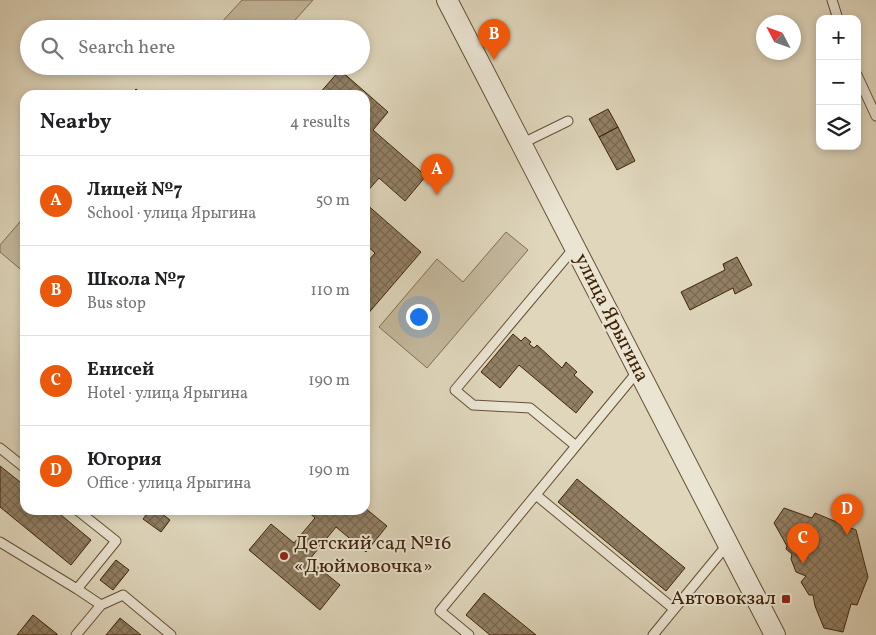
<!DOCTYPE html>
<meta charset="utf-8">
<style>
:root{--surface:#fff;--page:#f2f2f2;--text:#202124;--muted:#757577;--line:#e0e0e0;--accent:#ea580c}
body{margin:0;font-family:Vollkorn,serif;background:var(--page);color:var(--text)}
.controls{position:absolute;right:15px;top:15px;display:grid;overflow:hidden;border-radius:10px;box-shadow:0 2px 8px #0003}
.controls button{width:45px;height:45px;display:grid;place-items:center;padding:0;border:0;border-bottom:1px solid var(--line);background:var(--surface);color:var(--text);font:25px sans-serif}
.compass{position:absolute;left:756px;top:15px;width:45px;height:45px;border-radius:50%;background:var(--surface);box-shadow:0 2px 8px #0003;rotate:311deg}
.you{position:absolute;left:418px;top:316px;width:18px;height:18px;margin:-12px;border:4px solid #fff;border-radius:50%;background:#1a73e8;box-shadow:0 0 0 8px #1a73e833}
.badge{display:grid;place-items:center;width:32px;height:32px;border-radius:50%;background:var(--accent);color:#fff;font-size:16px;font-weight:700}
.pin{position:absolute;translate:-50% -41px;filter:drop-shadow(0 1px 2px #0008)}
.pin::after{content:'';position:absolute;top:26px;width:18px;height:15px;background:inherit;clip-path:polygon(0 0,100% 0,50% 100%)}
.list{margin:0;padding:0;list-style:none}
h2{display:flex;justify-content:space-between;align-items:center;height:65px;margin:0;padding:0 20px;font-size:21px}
h2 small{font-size:16px;font-weight:400;color:var(--muted)}
.list li{display:grid;grid-template-columns:32px 1fr auto;gap:15px;align-items:center;box-sizing:border-box;height:90px;padding:0 20px;border-top:1px solid var(--line)}
.list b{display:block;font-size:19px;white-space:nowrap}
.list p{margin:0;font-size:16px;white-space:nowrap;color:var(--muted)}
.list em{font-size:16px;font-style:normal;color:var(--muted)}
.icon{flex:none;width:28px;height:28px;fill:none;stroke:currentColor;stroke-width:2;stroke-linecap:round;stroke-linejoin:round}
.map{position:relative;flex:none;width:876px;height:635px;overflow:hidden}
.search{position:absolute;background:var(--surface);box-shadow:0 2px 8px #0003;left:20px;top:20px;width:350px;height:55px;display:flex;align-items:center;gap:12px;box-sizing:border-box;padding:0 18px;border-radius:28px;color:var(--muted);font-size:19px}
.panel{position:absolute;background:var(--surface);box-shadow:0 2px 8px #0003;left:20px;top:90px;width:350px;height:425px;border-radius:15px}
.map>svg:first-child{display:block}
.green{fill:#c4b89d;stroke:#826e52}
.building{fill:url(#building-cross-hatch);stroke:#3f2307}
.lines{fill:none;stroke-linecap:round;stroke-linejoin:round}
.service-casing{stroke:#675034;stroke-width:11}
.tertiary-casing{stroke:#675034;stroke-width:22}
.service{stroke:#eae4d3;stroke-width:9}
.tertiary{stroke:#eae4d3;stroke-width:20}
.poi-dot{fill:#8f2418;stroke:#eae4d3;stroke-width:2}
.labels{text-anchor:middle;dominant-baseline:central;stroke-width:4;stroke-linejoin:round;paint-order:stroke}
.street-label{font-size:20px;fill:#3f2307;stroke:#eae4d3}
.poi-label{font-size:20px;fill:#3f2307;stroke:#eae4d3;text-anchor:start}
</style>
<div class="map">
<svg width="876" height="635" viewBox="0 0 876 635">
<defs>
<pattern id="building-cross-hatch" width="8" height="8" patternUnits="userSpaceOnUse" patternTransform="scale(1.25)"><rect width="8" height="8" fill="#928065"/><path d="M0 0l8 8M0 8l8-8" fill="none" stroke="#796851"/></pattern>
</defs>
<rect width="100%" height="100%" fill="#dfd6bc"/>
<filter id="stains"><feTurbulence type="fractalNoise" baseFrequency=".004" numOctaves="4"/><feColorMatrix values="0 0 0 0 .2 0 0 0 0 .09 0 0 0 0 .02 0 0 0 .5 -.17"/></filter>
<radialGradient id="worn" r=".72"><stop offset=".6" stop-color="#630" stop-opacity="0"/><stop offset="1" stop-color="#630" stop-opacity=".3"/></radialGradient>
<path class="green" d="M242,0H313L287,29H226L220,24Z
M25,216V273L0,252V245Z
M506,232L528,250L427,368L379,327L437,259L463,282Z"/>
<path class="building" d="M340,70L388,112L373,130L426,176L405,201L379,178L365,194V95H318Z
M136,89L143,95H131Z
M608,109L618,127L599,137L589,119Z
M618,127L635,161L617,170L599,137Z
M365,203L421,252L366,316L365,265L375,253L365,244L370,237L365,233Z
M737,257L752,285L735,294L733,288L690,310L681,292L725,270L723,264Z
M513,334L521,341L525,337L531,342L529,344L534,348L537,345L562,368L566,362L577,372L574,375L593,392L576,413L519,365L500,388L481,372Z
M0,466L25,486V510H55L91,540L71,565L0,507Z
M577,479L685,568L666,591L558,502Z
M365,508L387,526L366,552L336,527L309,560L340,585L320,610L249,550L271,524L294,543L315,518L306,510H365Z
M784,508L812,518L815,513L856,530L868,577L857,605L851,604L843,632L824,628L815,606L813,595H809L801,582L806,576L796,572L791,559L792,554L786,549L787,546L774,523Z
M150,510H157L170,520L161,532L143,519Z
M116,560L129,570L113,590L100,580Z
M484,593L536,635H490L466,615Z
M33,615L57,634V635H17Z
M120,618L141,635H106Z"/>
<g class="lines">
<defs>
<path id="service" d="M832,0L838,19
M857,75L876,116
M521,144L568,121
M575,247L455,390L473,405L530,408L576,446L638,371
M0,448L25,468
M536,495L674,609
M77,510L116,541L77,589
M0,542L77,589L101,605L123,595L171,635
M76,635L101,605
M469,635L440,611L576,446
M653,635L727,545"/>
<path id="tertiary" d="M447,0L775,635"/>
</defs>
<use href="#service" class="service-casing"/>
<use href="#tertiary" class="tertiary-casing"/>
<use href="#service" class="service"/>
<use href="#tertiary" class="tertiary"/>
</g>
<g class="poi-dot">
<circle cx="284" cy="556" r="5"/>
<rect x="781" y="594" width="10" height="10" rx="2.5"/>
</g>
<g class="labels">
<g class="street-label">
<text transform="translate(611 318) rotate(63)">улица Ярыгина</text>
</g>
<g class="poi-label">
<text x="294" y="544">Детский сад №16<tspan x="294" dy="23">«Дюймовочка»</tspan></text>
<text x="776" y="599" text-anchor="end">Автовокзал</text>
</g>
</g>
<rect width="100%" height="100%" filter="url(#stains)"/>
<rect width="100%" height="100%" fill="url(#worn)"/>
</svg>
<div class="controls">
<button>+</button>
<button>−</button>
<button><svg class="icon" aria-label="layers" viewBox="0 0 24 24"><path d="M12 4l9 5-9 5-9-5zM3 14l9 5 9-5"/></svg></button>
</div>
<svg class="compass" viewBox="-18 -18 36 36"><path d="M0-13l5 13h-10z" fill="#e53935"/><path d="M0 13l5-13h-10z" fill="#757577"/></svg>
<div class="you"></div>
<div class="pin badge" style="left:437px;top:195px">A</div>
<div class="pin badge" style="left:494px;top:60px">B</div>
<div class="pin badge" style="left:803px;top:564px">C</div>
<div class="pin badge" style="left:847px;top:535px">D</div>
<div class="search"><svg class="icon" aria-label="search" viewBox="0 0 24 24"><circle cx="10" cy="10" r="6"/><path d="M15 15l6 6"/></svg>Search here</div>
<section class="panel">
<h2>Nearby<small>4 results</small></h2>
<ul class="list">
<li><span class="badge">A</span><div><b>Лицей №7</b><p>School · улица Ярыгина</p></div><em>50 m</em></li>
<li><span class="badge">B</span><div><b>Школа №7</b><p>Bus stop</p></div><em>110 m</em></li>
<li><span class="badge">C</span><div><b>Енисей</b><p>Hotel · улица Ярыгина</p></div><em>190 m</em></li>
<li><span class="badge">D</span><div><b>Югория</b><p>Office · улица Ярыгина</p></div><em>190 m</em></li>
</ul>
</section>
</div>
